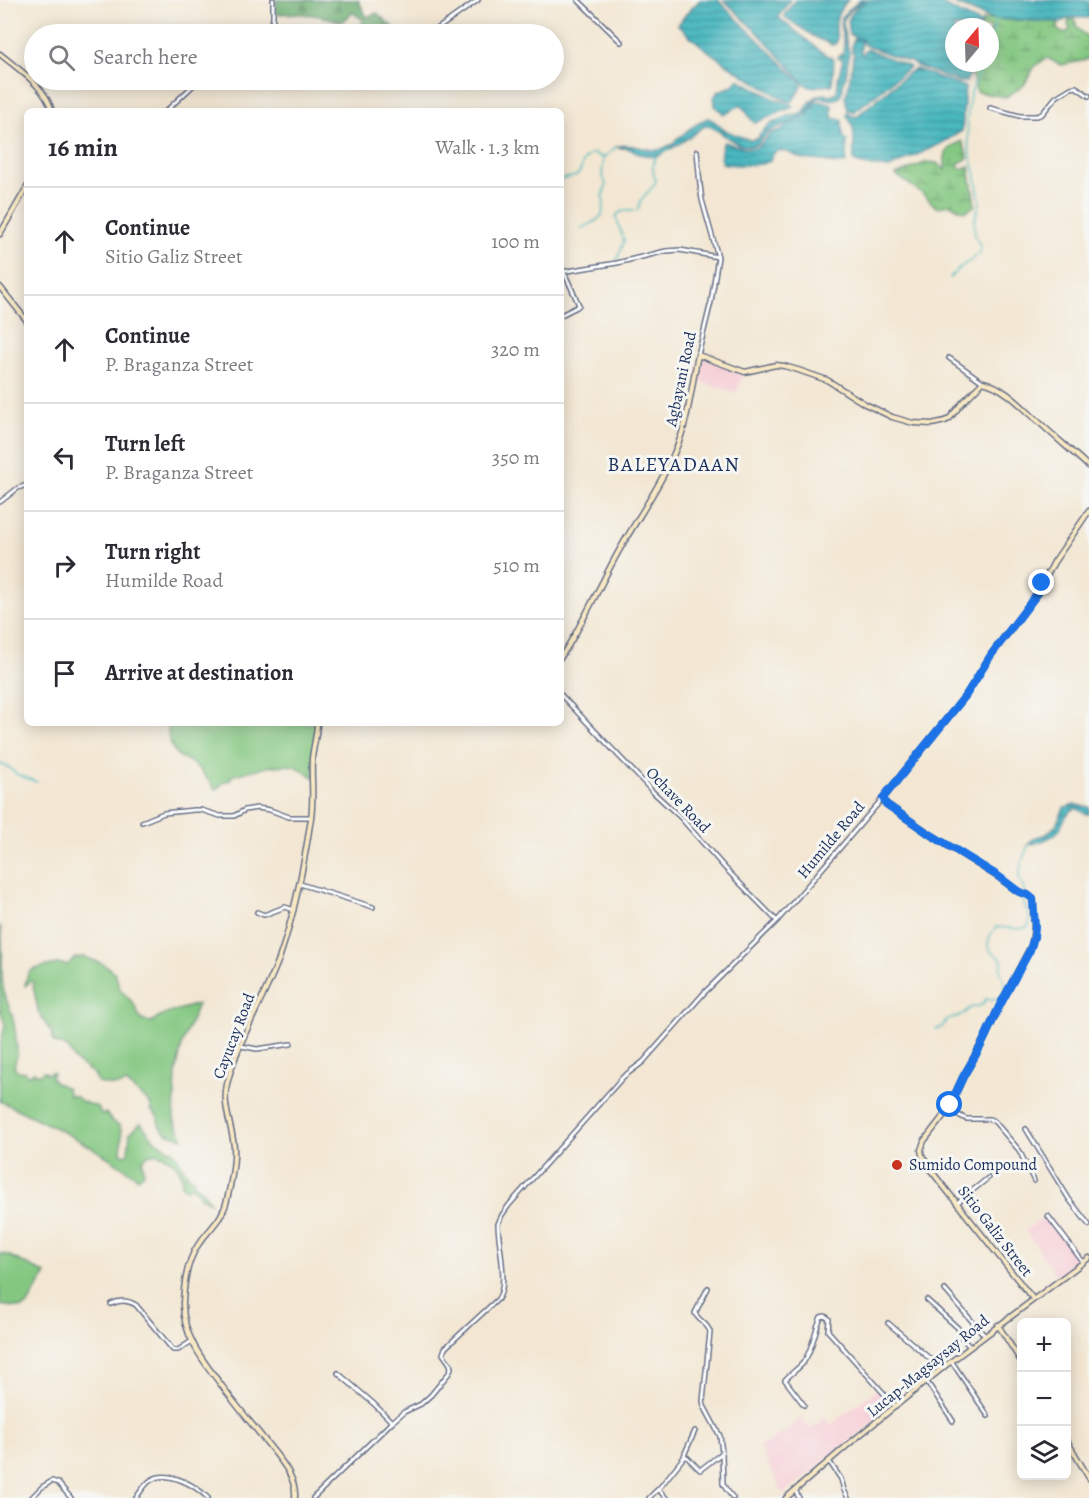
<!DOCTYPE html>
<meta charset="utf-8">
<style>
:root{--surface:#fff;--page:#f2f2f3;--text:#2b2b33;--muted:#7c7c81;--line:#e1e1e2}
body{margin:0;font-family:Alegreya,serif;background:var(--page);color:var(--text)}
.controls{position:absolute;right:18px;bottom:18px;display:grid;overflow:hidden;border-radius:9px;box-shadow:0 3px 15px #0003}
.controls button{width:54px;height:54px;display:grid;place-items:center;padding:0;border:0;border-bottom:2px solid var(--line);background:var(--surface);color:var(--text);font:30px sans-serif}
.compass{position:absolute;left:945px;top:18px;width:54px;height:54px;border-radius:50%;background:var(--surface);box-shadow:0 3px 15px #0003;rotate:19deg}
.stop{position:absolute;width:18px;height:18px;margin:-14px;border:4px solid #1a73e8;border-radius:50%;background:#fff}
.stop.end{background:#1a73e8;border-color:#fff;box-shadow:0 2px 6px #0008}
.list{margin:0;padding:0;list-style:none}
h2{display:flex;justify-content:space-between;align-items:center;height:78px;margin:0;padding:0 24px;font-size:26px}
h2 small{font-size:20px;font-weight:400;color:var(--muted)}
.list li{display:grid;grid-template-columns:39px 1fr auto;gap:18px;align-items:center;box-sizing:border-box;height:108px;padding:0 24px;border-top:2px solid var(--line)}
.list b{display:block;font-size:22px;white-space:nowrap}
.list p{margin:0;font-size:20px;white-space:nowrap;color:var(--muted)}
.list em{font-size:20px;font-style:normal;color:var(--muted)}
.icon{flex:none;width:33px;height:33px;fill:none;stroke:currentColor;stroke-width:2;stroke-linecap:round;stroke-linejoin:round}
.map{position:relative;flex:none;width:1089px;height:1498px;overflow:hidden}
.search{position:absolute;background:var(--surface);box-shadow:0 3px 15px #0003;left:24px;top:24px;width:540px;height:66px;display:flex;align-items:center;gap:15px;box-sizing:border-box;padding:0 21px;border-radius:33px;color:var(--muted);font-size:22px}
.panel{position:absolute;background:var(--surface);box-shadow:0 3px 15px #0003;left:24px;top:108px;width:540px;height:618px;border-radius:9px}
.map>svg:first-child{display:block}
.built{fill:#f6cfd7}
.green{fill:#83c780;stroke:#4f7b6f;stroke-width:1.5}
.forest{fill:url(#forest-firs);stroke:#426e66;stroke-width:1.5}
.wetland{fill:url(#wetland-marsh);stroke:#4f7b6f;stroke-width:1.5}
.water{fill:url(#water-rules);stroke:#32748e;stroke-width:1.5}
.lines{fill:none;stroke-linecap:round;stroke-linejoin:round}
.stream{stroke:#49b8bf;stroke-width:1.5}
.street-casing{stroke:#676f87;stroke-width:6}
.secondary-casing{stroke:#676f87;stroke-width:7}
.street{stroke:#fff;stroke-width:3}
.secondary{stroke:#f8e8c3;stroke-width:4}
.route{stroke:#1a73e8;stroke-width:8}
.poi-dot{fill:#c8321e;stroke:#f6f6f2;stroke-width:2}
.labels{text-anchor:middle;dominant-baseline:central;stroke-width:6;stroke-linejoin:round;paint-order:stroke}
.street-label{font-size:16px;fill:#1b2f5e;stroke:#f6f6f2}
.poi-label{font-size:16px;fill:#1b2f5e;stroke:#f6f6f2;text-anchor:start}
.quarter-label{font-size:20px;letter-spacing:1.5px;fill:#1b2f5e;stroke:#f6f6f2}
</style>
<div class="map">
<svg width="1089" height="1498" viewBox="0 0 1089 1498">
<defs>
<pattern id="forest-firs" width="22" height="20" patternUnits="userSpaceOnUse" patternTransform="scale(1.5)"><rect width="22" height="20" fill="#6aac6e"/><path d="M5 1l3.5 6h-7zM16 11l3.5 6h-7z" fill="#568c5e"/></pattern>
<pattern id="wetland-marsh" width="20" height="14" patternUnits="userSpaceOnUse" patternTransform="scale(1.5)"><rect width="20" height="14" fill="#83c780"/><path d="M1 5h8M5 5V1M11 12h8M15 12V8" fill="none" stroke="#6aa26c"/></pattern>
<pattern id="water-rules" width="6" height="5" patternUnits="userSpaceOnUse" patternTransform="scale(1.5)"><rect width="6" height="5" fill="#49b8bf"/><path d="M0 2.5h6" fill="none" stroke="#3c969e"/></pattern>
</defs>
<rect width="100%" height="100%" fill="#f6f6f2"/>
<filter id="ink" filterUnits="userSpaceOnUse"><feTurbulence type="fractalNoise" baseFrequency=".0167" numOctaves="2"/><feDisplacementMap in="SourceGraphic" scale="12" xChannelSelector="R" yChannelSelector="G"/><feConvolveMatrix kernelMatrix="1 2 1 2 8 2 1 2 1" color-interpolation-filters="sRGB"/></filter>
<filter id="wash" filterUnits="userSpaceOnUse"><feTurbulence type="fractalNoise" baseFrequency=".008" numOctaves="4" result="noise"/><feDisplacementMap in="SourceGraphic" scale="24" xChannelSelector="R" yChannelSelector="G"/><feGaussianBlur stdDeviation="1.35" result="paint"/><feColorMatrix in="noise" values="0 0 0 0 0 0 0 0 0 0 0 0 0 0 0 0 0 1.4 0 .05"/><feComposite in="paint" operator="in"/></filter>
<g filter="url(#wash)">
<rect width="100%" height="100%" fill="#f3e7d3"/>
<path class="built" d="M700,356L743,373L737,393L695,380Z
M1048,1216L1081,1260L1057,1277L1025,1230Z
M878,1389L894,1406L846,1445L783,1494L759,1447L784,1432L801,1418L811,1429L824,1418L831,1424Z"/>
<path class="green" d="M168,723H219L228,724L231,723H317L313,756L314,778C308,774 300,767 293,766C279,763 245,772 231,776V780L224,782L216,790C209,781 203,772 194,765C189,760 182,759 177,755C170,747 167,733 168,723Z
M0,925C5,945 0,965 3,986C4,996 8,1003 11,1012C16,1025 16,1039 17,1053C17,1058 15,1062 14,1067L18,1071L25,1072L28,1076L34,1072L38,1075L44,1071L47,1074L52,1072L53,1073L51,1077L54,1082L67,1088L68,1095L75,1096L83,1102L98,1107L101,1114L106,1113L112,1121L120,1126L122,1134L121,1153L125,1155L128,1153L130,1133L141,1123L151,1136L158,1143L174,1151L189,1177L194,1180V1184L202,1190L210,1202L200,1197L198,1193L190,1186L187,1189L182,1186C182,1179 181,1173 178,1168C170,1156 151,1147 142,1161L144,1173L138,1178C96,1146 48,1124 0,1101V1047L5,1025L0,1009Z
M85,957L103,964L115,973L120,989L134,1004L141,1020L151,1022L168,1013L198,1004L182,1044L176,1073L174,1119L183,1138C171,1136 157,1131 158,1117L151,1110V1105C144,1096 134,1092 127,1083C117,1088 108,1084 98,1083L94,1074L74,1060L68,1048L53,1042L52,1033L39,1014L33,986L34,983L31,981L25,986C27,969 32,969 47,966C55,964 59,963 67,965L75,958Z
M0,1253L10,1256L46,1274L27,1306L21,1308L0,1305Z"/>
<path class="forest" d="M276,0H358L367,17L377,13L401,34H353L364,21L353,13L342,22C320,14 299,13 276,14Z"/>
<path class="wetland" d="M945,0L993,19L1060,22L1057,29L1062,33L1068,32L1070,27L1068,25L1069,20L1075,19L1077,28L1089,38V58L1082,61L1061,65L1047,58L1035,66L1024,85L1006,97L977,92L971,72L973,63H990V27H981L983,20L992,19Z
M962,141L968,158L958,164L959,168L961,169L969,166L975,205C964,216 960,209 950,204L937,208L923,194L896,175L927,162L937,163L945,170C944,151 945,149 962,141Z"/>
<path class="water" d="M700,0H718L801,82L803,85L792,102L785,100C748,78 711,57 680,27L678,25L686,14Z
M724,0H790L778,17L822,52L832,58L834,61L832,85L810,87L805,84L761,36Z
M795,0H848C834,15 835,22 837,41L835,44L832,45L813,36L788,19L784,16L785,14Z
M860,0H864L850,11L843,20V28L849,52L846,76L843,81V89L840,97C829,103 826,96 818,98C812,100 811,109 807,113C799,121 780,125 770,131C763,135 762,144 753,146C735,150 718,126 707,126C702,126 699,130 695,133C683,142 670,150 656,157L639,154L631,149L616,147C629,142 643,150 656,150C664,150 667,145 674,144L676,139L686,133L689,129L707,118C715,120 717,124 723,129C726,131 747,139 750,140C754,140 756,139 760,138L759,135L770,124L789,116L803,113C810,102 813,95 826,94L828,96L837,92L838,79L843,59L838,58L839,55L843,54C843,51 844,47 844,44C843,33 839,30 841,17Z
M867,0H933L979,22L981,24V27H954V63H973L971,72L966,82H959L917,66L909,61H906L864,45L862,39C859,38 855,38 852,36C849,34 848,31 848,28C846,15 858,7 867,0Z
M945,0H1089V18L1073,17L1060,22L993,19Z
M854,38L861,40V54H863L865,50L867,49L910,67L854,112L848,110L845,97L848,89L854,52H852V44Z
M916,69L965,87L962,131L942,143L889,168L863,165L854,161C852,147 858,128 847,117V114L848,113L854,117L857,116L908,73Z
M738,79L773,98L792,105L793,107L755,123C748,119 748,110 741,106C734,106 730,114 724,114L715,106L714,97L719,91L732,86Z
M818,101L832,105V118L842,120L843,136L847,141L846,162C837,166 832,163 823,161C816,159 808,161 800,158C793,155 785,149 778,151C772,152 772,158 769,161C762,167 730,165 722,163C720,157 720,148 724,142L747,149L756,148L762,143L771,133L780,130L789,124L806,117L815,103Z
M1074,804L1084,807H1089V814H1086L1076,808C1062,814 1065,826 1055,834C1048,840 1037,843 1028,845L1034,838L1047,834L1056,825L1064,808Z"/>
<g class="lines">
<path class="stream" d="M990,39L996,19
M561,180C566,177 572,178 576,176C584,172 578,159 594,153L602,158L606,156L616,147
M581,229L597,220L602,215L604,203L603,197L606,185L602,173L604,159
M617,261L624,241L616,217C620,208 631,212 638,210L640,201L655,184L656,179L654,177L653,168L655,156
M950,278C957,267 971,262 980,253V245L975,236L974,222L980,203L975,172L969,150L967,120L970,95L983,63
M0,764L10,768L16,774L37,782
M1006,989L1000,969L1002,964V960C999,956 993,954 990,950C985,943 991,932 996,927L1019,929L1028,927C1033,918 1027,913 1024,904C1023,899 1025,895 1024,890C1023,885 1019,881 1019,876C1019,871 1026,848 1029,845
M936,1029L941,1028L947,1019C958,1018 963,1015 970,1008L982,1005L986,999H994L1004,996"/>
</g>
</g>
<g filter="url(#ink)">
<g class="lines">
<defs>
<path id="street" d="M578,0L621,42
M270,34L273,17V0
M430,34L478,0
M990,108L1020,116H1037L1042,114L1056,97L1071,88L1076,87L1089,96
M166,111L199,80
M697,151L700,185L702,200L718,257L711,302L698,355
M561,272L617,263L666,251L680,250L718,257
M561,315L577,307L579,305L564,272
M949,358L983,382
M0,502L18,488L27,485
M561,695L653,792L680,817L725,868L777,921
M142,822L164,813L194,810H201L220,816H234L245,810L257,808L270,810L289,817H311
M300,884L373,907
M257,912L264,915L285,907L294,910
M241,1046L257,1049L291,1044
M949,1110L966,1119H989L994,1121L1019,1150L1034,1181
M1026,1129L1069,1199L1089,1225
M957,1203L988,1178
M1048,1216L1083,1262
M708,1288L695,1313C698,1321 708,1323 710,1332L703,1401L704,1406L720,1436L722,1453
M945,1290L985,1336
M927,1300L958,1328L960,1336L970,1347
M111,1304C119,1300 128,1300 136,1305L173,1350H178L192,1341
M888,1323L942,1369
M952,1362L988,1416
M338,1373L374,1404L392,1422
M927,1382L953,1421
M804,1405L785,1380C790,1374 798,1369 803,1363C813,1350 814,1332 821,1317L825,1316L829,1319L828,1331L896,1407
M684,1457L685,1453L695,1431
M829,1461L841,1479L844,1490L848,1498
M658,1489L666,1498
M795,1490L799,1498
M31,1498L42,1487L52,1481L58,1483L71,1498
M136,1498C140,1492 145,1484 151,1480C168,1469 196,1486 208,1498
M313,1498L392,1422L404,1412L421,1404L431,1395L449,1373L451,1368L450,1364L443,1354L445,1348L498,1299C509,1284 498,1243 498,1224L502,1215L509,1205L623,1077L643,1062L704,993L777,921L883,798
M649,1498L661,1486L684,1457H687L700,1470L722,1453L723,1484L726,1489L733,1498"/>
<path id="secondary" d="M0,54C19,70 45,86 52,111
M0,234L27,187
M0,287L27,321
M561,657C584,623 600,584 620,549C641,512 667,476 681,436C690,410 692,382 698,355L745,372L776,365L784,366L798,370L827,380L865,404L892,417L913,423L932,424L945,421L949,419L963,402L983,382C1005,387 1024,409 1040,423C1056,438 1073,452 1089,467
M1033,1299L929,1168L922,1155L921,1150L924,1141L948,1110L963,1077L986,1036L999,1007L1032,944L1034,927L1033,899L1028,895L1017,891L998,877L928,833L886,804L883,798L966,695L991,655L1037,594L1054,562L1089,511
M998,1325L1022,1363
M1066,1439L1089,1478
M295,1498C297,1477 279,1458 267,1443C252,1424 236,1405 222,1386C203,1361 182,1335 183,1302C184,1283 187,1261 198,1245C208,1230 223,1219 227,1200C231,1183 235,1164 234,1147C232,1125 222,1106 227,1084C238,1040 263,1001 279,959C295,913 304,865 311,818C314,798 311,778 312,759C313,747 317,735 317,723
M786,1498L850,1443L945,1366L1089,1258"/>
</defs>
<use href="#street" class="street-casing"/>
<use href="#secondary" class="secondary-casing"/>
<use href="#street" class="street"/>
<use href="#secondary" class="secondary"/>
</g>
</g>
<g class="lines" filter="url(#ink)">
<path class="route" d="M950,1105L963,1077L982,1044L999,1007L1030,950L1034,937L1035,927L1033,899L1028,895L1019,892L998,876L928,833L886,804L883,798L966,695L991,655L1037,594L1042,583"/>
</g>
<circle class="poi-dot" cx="897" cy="1165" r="6"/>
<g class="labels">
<g class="street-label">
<text transform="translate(681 379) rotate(-78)">Agbayani Road</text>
<text transform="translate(678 800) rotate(46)">Ochave Road</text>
<text transform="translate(831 840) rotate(-50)">Humilde Road</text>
<text transform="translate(234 1036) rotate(-69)">Cayucay Road</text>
<text transform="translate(995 1231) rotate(52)">Sitio Galiz Street</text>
<text transform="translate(928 1366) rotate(-39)">Lucap-Magsaysay Road</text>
</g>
<g class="poi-label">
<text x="909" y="1165">Sumido Compound</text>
</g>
<g class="quarter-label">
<text x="674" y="464">BALEYADAAN</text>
</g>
</g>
</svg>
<div class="controls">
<button>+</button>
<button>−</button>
<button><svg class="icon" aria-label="layers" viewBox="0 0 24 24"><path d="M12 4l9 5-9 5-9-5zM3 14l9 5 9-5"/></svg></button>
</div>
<svg class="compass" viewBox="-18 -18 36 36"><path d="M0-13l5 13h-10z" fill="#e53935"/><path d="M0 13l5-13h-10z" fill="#7c7c81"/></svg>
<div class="stop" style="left:950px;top:1105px"></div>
<div class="stop end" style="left:1042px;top:583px"></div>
<div class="search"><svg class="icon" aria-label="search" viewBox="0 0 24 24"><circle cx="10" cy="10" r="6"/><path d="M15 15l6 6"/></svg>Search here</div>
<section class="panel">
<h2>16 min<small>Walk · 1.3 km</small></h2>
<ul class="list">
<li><svg class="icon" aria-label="ahead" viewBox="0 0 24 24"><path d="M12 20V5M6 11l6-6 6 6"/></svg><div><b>Continue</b><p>Sitio Galiz Street</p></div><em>100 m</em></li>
<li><svg class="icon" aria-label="ahead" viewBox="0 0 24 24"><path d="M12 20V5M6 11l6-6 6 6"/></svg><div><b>Continue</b><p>P. Braganza Street</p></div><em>320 m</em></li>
<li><svg class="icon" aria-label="left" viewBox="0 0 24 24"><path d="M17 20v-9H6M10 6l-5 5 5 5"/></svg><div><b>Turn left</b><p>P. Braganza Street</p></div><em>350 m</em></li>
<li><svg class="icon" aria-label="right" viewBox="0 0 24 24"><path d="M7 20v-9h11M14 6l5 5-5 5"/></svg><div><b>Turn right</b><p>Humilde Road</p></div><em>510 m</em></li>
<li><svg class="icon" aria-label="arrive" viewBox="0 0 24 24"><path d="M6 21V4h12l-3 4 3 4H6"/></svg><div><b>Arrive at destination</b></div></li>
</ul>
</section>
</div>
